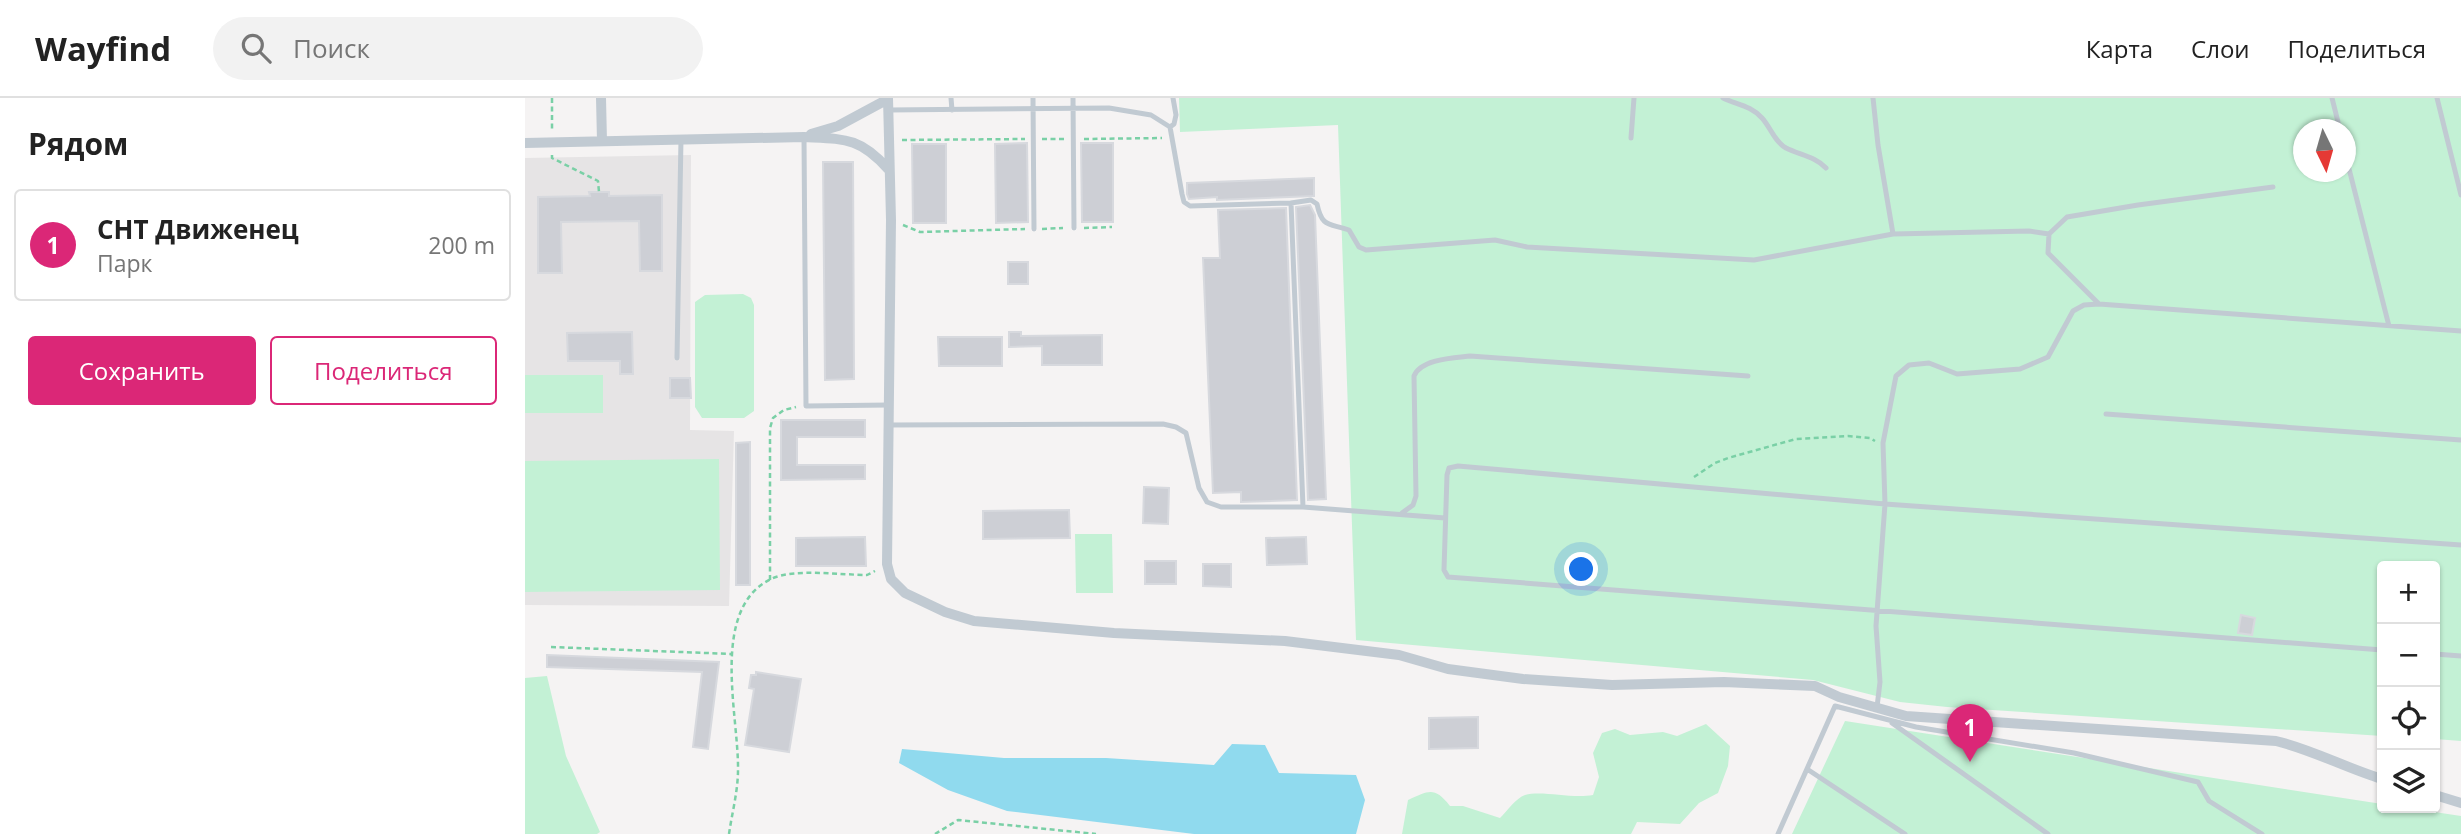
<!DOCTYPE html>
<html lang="ru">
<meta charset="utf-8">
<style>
:root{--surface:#fff;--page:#f2f2f2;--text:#222;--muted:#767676;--line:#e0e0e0;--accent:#db2777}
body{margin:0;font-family:"Open Sans",sans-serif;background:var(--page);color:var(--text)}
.controls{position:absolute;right:21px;bottom:21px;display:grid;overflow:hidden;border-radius:7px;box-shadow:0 2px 5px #0004}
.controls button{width:63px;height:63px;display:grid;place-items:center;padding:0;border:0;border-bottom:2px solid var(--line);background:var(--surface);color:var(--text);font:35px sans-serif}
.compass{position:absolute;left:1768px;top:21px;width:63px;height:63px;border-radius:50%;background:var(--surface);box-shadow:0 2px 5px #0004;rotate:175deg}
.you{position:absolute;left:1057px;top:472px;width:24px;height:24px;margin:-18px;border:5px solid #fff;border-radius:50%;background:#1a73e8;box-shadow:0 0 0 10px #1a73e833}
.badge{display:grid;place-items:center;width:46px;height:46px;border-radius:50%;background:var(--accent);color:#fff;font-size:23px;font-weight:700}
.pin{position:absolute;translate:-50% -58px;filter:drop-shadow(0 2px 4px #0008)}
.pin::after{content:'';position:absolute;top:37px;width:24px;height:21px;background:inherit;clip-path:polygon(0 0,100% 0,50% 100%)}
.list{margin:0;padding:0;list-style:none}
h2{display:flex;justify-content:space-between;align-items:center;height:91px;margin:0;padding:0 28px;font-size:30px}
h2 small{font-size:23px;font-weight:400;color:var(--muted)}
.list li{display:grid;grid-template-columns:46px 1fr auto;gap:21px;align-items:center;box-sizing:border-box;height:112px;margin:0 14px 14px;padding:0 14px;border:2px solid var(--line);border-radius:7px}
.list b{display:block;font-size:26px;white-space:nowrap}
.list p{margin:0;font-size:23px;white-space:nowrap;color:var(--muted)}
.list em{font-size:23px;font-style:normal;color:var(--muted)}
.actions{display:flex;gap:14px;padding:21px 28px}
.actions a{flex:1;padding:16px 0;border:2px solid var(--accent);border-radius:7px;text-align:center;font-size:24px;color:var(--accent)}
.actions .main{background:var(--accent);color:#fff}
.icon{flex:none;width:38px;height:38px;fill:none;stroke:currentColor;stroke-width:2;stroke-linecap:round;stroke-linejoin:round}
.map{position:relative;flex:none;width:1936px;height:736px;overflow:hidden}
header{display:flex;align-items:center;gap:42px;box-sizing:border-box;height:98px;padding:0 35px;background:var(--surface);border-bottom:2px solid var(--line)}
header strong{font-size:33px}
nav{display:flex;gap:38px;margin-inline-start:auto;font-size:24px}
.search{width:490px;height:63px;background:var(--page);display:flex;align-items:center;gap:18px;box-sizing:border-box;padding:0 24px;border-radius:38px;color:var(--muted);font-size:26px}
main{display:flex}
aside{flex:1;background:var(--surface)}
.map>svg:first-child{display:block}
.education{fill:#e6e4e5}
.green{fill:#c3f1d5;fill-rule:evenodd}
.water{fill:#90daee}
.building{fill:#cdcfd5;stroke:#d7d9de;stroke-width:2}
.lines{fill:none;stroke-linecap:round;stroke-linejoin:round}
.path{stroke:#7ad0a6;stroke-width:2.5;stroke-dasharray:5 3.5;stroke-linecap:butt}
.service{stroke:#c1cad2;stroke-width:5}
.minor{stroke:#c1cad2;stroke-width:10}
</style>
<header>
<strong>Wayfind</strong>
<div class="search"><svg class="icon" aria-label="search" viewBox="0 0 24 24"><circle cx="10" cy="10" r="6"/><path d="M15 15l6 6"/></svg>Поиск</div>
<nav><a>Карта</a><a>Слои</a><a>Поделиться</a></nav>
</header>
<main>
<aside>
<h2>Рядом<small></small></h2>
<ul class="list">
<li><span class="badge">1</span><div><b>СНТ Движенец</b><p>Парк</p></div><em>200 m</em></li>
</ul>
<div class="actions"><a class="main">Сохранить</a><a>Поделиться</a></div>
</aside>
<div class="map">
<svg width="1936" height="736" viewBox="0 0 1936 736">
<rect width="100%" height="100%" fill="#f5f3f3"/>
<path class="education" d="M166,57L165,332L209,333L204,508L0,507V60Z"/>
<path class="green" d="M654,0H1936V643L1910,641V468H1857V638L1422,609L1375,604L1288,582L831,542L813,27L655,34ZM1778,32H1820V74H1778Z
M218,196L226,200L229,207V313L219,320H177L170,309V204L180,197Z
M0,277H78V315H0Z
M194,361L195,492L0,494V363Z
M550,436H587L588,495H551Z
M22,578L41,658L75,734L72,736H0V580Z
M1320,623L1857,706V710H1883L1936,718V736H1267Z
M1181,626L1205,648L1203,668L1193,695L1174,705L1155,726L1112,724L1106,736H877L883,702C904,693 909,688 925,708H938L975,720C982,713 991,700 1000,697C1017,692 1046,701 1068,697L1074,679L1068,655L1077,635L1090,631L1105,637L1138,634L1152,638Z"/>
<path class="water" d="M707,646L740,647L754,675L831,677L840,702L831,736H669L482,713L423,692L374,665L377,651L479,660H581L689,667Z"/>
<path class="building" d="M502,45L503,124L471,125L470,46Z
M556,45H588V124H557Z
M387,46H421V125H388Z
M298,64H328L329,281L300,282Z
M789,80V98L692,102V99L664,101L662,96V85Z
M64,94H84V98L137,97V173H115L114,123L36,124L37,175H13V99L65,98Z
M785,107L790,117L801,401L783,402L771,109Z
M761,110L772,402L716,404V394L688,395L678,160H695L693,112Z
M483,164H503V186H483Z
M107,234L108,276H95V263H43L42,235Z
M484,234H496V238L577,237V267H517V248L484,249Z
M413,239H477V268H414Z
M145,280H165L166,300H145Z
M256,322H340V339H272V367H340V381L256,382Z
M225,344V487H211V345Z
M619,389L644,390L643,426L618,425Z
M544,412L545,440L458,441V413Z
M340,439L341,468H271V440Z
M781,439L782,466L742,467L741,440Z
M620,463H651V486H620Z
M678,466H706V489L678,488Z
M1716,517L1730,520L1727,537L1713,535Z
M22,557L194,564L183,651L168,649L177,574L22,569Z
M231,574L276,581L264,654L220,647L229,591L224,590L226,577H231Z
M953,619V650L904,651V620Z"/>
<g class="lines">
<path class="path" d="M27,0V32
M517,41H539
M559,41L637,40
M377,42L500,41
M27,57V60L73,83L74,94
M378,127L395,134L500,131
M559,130L587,129
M517,131L538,130
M1169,379L1190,365L1203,360L1271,341L1323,338L1345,340L1350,343
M245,482V330L248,320L259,312L271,309
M26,549L207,556
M204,736C207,715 213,693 213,672C214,618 184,511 246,481C269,470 315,477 342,477L350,473
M410,736L433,722L571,736"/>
<path class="service" d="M426,0L427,12
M508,0L509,131
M548,0L549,130
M1198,0C1212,7 1225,7 1237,20C1246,30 1249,43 1261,50C1275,57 1291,59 1301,70
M1348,0L1353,47L1368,136
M1807,0L1815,32
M1912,0L1936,97
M364,12L584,10L626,17L645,29L657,96L659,104L665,108L766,105L778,409
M645,29L649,26L651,17L648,0
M279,39L281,308L364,307
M1106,40L1109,0
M1820,55L1864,228
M766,105L786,102L792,106C797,130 804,125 824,132L834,149L841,152L970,142L1002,149L1229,162L1368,136L1504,133L1524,136
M1574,206L1523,155L1524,136L1542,119L1613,107L1748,89
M152,260L156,41
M1581,316L1936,342
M364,327L638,326L651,329L661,335L674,390L682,404L696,409H778L920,420
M877,415L888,407L891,398L889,278C896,261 928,260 945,258L1223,278
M1857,552L923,479L919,472L922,377L924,370L933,368L1360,406L1936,447
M1910,556L1936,558
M1310,608L1391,629L1549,655L1673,684L1684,703L1737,736
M1352,609L1355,584L1351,528L1360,406L1358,345L1371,278L1384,267L1404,265L1432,276L1495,271L1523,259L1548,213L1559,207L1574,206L1936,233
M1367,625L1523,736
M1282,671L1380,736
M1253,736L1310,608"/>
<path class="minor" d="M76,0L77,43
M363,0L366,122L362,466L366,481L380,495L420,514L449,523L589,535L760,543L874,557L923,571L998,581L1087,587L1199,584L1290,588L1314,599L1381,618L1751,643C1788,652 1821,670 1857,681
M286,36L313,28L363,1
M0,45L279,39C319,41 335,39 363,71
M1910,697L1936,705"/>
</g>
</svg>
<div class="controls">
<button>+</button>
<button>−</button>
<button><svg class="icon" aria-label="locate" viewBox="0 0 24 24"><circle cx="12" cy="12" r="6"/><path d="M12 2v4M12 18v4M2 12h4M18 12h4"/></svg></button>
<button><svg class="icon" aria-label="layers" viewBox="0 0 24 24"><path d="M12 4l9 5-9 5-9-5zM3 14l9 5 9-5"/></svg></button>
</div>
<svg class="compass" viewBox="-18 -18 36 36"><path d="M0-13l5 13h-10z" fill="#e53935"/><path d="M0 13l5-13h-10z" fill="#767676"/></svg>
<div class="you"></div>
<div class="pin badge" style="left:1445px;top:664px">1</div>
</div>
</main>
